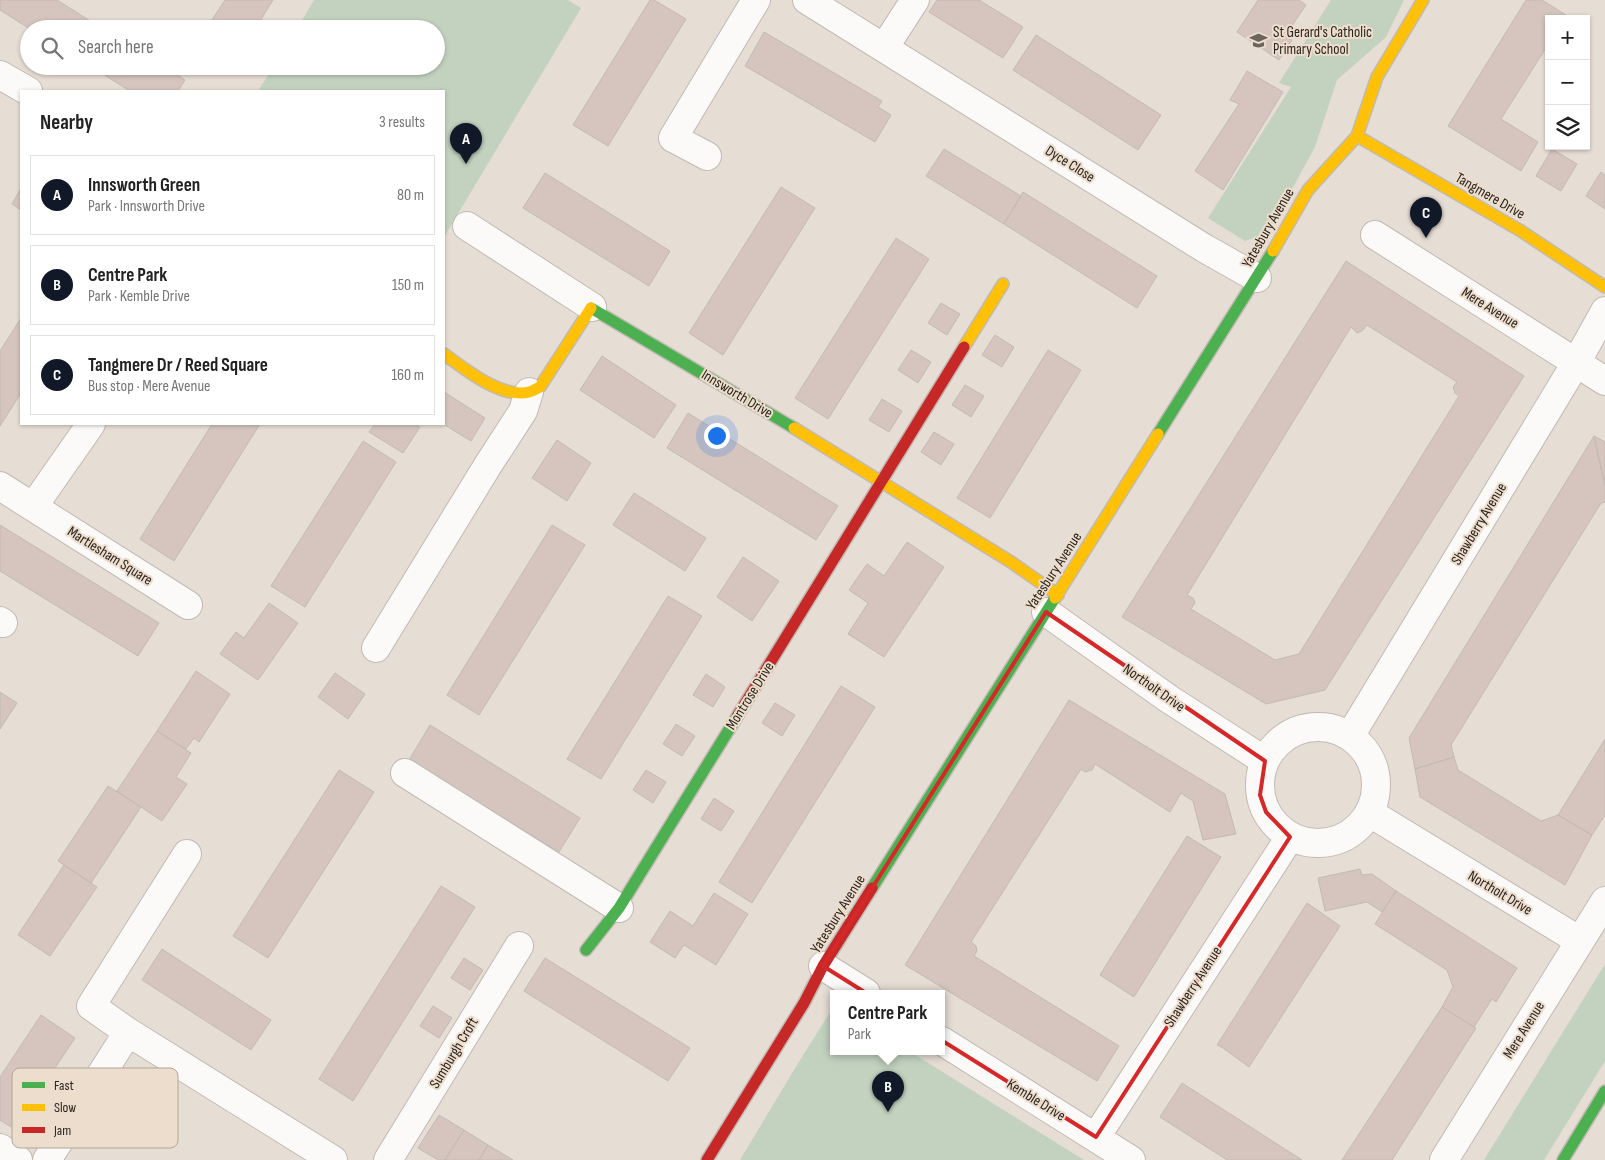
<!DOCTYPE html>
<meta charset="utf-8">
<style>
:root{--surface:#fff;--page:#f2f2f2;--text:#222;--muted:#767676;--line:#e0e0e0;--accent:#111827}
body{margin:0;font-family:"Sofia Sans Condensed",sans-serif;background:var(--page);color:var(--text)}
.controls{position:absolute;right:15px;top:15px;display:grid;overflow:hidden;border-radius:0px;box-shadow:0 1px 4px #0004}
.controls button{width:45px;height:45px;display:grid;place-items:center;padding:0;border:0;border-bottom:1px solid var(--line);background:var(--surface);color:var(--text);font:25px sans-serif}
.you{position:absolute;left:716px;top:435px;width:18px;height:18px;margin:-12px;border:4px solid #fff;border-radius:50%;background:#1a73e8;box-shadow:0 0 0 8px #1a73e833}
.badge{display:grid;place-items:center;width:32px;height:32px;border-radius:50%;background:var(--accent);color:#fff;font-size:16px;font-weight:700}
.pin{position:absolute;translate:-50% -41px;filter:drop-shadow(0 1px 2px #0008)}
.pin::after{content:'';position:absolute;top:26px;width:18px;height:15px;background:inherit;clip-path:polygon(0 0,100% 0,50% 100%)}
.popup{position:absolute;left:830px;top:990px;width:115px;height:65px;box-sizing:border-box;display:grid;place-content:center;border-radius:0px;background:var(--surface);filter:drop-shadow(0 1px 4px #0005);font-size:16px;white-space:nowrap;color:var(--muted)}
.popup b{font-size:19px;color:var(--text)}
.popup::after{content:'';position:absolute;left:50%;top:100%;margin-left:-10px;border:10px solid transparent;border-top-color:var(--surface)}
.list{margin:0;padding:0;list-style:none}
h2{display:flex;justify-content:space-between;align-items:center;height:65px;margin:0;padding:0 20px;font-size:21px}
h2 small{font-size:16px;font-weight:400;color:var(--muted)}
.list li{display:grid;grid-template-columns:32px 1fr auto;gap:15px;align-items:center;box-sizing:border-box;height:80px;margin:0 10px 10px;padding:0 10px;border:1px solid var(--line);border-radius:0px}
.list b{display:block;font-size:19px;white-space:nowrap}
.list p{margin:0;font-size:16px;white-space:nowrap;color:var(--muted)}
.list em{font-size:16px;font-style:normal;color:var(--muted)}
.icon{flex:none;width:28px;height:28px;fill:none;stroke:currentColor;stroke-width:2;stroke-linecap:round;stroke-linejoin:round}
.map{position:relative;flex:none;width:1605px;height:1160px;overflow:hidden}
.search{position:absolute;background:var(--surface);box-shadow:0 1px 4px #0004;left:20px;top:20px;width:425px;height:55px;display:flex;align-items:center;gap:12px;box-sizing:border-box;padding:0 18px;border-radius:28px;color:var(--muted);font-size:19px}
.panel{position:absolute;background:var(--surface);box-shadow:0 1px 4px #0004;left:20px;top:90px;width:425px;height:335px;border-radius:0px}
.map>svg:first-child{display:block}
.green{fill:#c2d2bf}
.building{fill:#d5c5be;stroke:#c3bab5;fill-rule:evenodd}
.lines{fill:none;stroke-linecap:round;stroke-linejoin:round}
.street-casing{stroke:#c1bab3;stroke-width:30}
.fast-casing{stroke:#c1bab3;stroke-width:14}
.slow-casing{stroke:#c1bab3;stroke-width:14}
.jam-casing{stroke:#c1bab3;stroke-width:14}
.street{stroke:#fbfaf9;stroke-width:28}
.fast{stroke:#4caf50;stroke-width:11}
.slow{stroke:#ffc107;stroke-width:11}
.jam{stroke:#c62828;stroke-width:11}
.marked{fill:none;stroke:#d62828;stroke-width:4;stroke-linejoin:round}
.labels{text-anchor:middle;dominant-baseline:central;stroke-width:4;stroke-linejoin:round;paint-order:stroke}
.poi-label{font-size:15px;fill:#2a241e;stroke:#edddcd;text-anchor:start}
.street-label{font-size:15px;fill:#2a241e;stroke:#edddcd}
.key{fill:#edddcd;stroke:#b2a698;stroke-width:1}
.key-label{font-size:14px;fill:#2a241e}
</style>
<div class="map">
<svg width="1605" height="1160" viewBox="0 0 1605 1160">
<rect width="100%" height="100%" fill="#e6ddd4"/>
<path class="green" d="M314,0H568L581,8L444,237V91H258L274,66H436V29H297Z
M1331,0H1404L1386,37L1337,80L1315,147L1268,233L1245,241L1208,218L1291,87L1279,83Z
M1605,964V1061L1544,1160H1484Z
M834,1006V1051H909L1084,1160H740L797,1065Z"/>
<path class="building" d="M0,0H57L103,29H30L0,10Z
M225,0H273L255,29H206Z
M650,0H654L686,19L608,146L573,125Z
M937,0H979L1023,27L1003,58L929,12Z
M1258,0H1299L1306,5L1285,36L1292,40L1279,60L1237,32Z
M1526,0H1542L1566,15L1564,19H1549V43L1501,119L1538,142L1521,171L1448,126Z
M764,32L882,101L878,107L891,115L875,142L745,66Z
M1036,35L1161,115L1138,150L1013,70Z
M90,66H163L185,80L178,91H130Z
M1247,71L1283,92L1223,190L1195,171L1239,104L1230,100Z
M944,149L1021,196L1004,224L926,176Z
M1552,149L1577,164L1561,191L1536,176Z
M1601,172L1605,175V209L1586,196Z
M545,173L670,251L649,286L523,208Z
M781,187L815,208L723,355L689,333Z
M21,188V210L12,204Z
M1023,192L1157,276L1137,308L1004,224Z
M896,238L929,259L828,419L795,398Z
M1346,261L1524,376L1325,690L1266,704L1122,617ZM1367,325L1457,382L1453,387L1455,393L1459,396L1299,654L1275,660L1191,609L1195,603L1193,598L1187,595L1351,327L1357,333L1362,331Z
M941,303L960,314L947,335L928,323Z
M21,318V393L0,426V351Z
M995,335L1014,347L1002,367L982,355Z
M911,350L931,362L918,383L898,370Z
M1048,350L1081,370L990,518L957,498Z
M602,356L676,405L654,438L580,390Z
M965,385L984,396L971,417L952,405Z
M444,392L485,418L471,441L443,424Z
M882,399L902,411L889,432L869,420Z
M688,413L838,506L816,540L667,448Z
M212,424H260L174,561L140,539Z
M375,424H414L420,427L403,453L369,432Z
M934,432L954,444L941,465L921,452Z
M1594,436L1605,442V486Z
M1594,436L1605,486V502L1601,503L1451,745L1454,757L1415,769L1409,738Z
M557,440L591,463L567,501L532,478Z
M363,441L396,462L305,607L271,586Z
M634,493L706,538L685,571L613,525Z
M0,525L159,623L138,656L0,571Z
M552,525L585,545L479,715L447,695Z
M907,542L944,567L884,657L848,634L868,603L849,590L867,564L884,576Z
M743,557L779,581L752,621L717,597Z
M668,596L702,616L601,779L567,759Z
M269,603L298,623L258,680L220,654L236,632L244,638Z
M196,671L230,694L199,742L194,738L186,749L157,731Z
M335,673L365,694L348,719L318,697Z
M706,674L725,687L713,707L693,695Z
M841,686L875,707L752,903L719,882Z
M0,692L17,703L0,729Z
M1069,700L1225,794L1236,834L1203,840L1193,801L1181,793L1170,812L1095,764L1092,770L1085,772L1081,769L971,942L976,946L977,951L974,956L1119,1046L1097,1081L905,965Z
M775,703L795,715L782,736L762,723Z
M676,724L695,736L682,756L663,744Z
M430,725L580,818L559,852L409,760Z
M157,731L191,753L176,777L187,784L162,821L117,791Z
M1605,739V815L1592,835L1558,815Z
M1454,757L1458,770L1541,821L1558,815L1592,835L1565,885L1420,797L1415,769Z
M339,770L374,792L268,958L233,936Z
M646,770L666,782L653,803L633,790Z
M108,786L141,807L91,883L58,861Z
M714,798L734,811L721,831L701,819Z
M1187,836L1221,857L1134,997L1100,975Z
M64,865L97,887L50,956L18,935Z
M1360,869L1362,875L1372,874L1396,891L1382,912L1367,902L1325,911L1318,878Z
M441,886L475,907L353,1101L319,1079Z
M1396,891L1517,968L1496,1002L1492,999L1474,1027L1442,1007L1453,987L1447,970L1375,924Z
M714,893L748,914L716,965L684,945L675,958L650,942L670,911L693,926Z
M1307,903L1340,926L1249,1067L1223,1048L1217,1045Z
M162,949L271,1020L251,1050L142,980Z
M464,958L483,970L470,990L451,978Z
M545,958L690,1048L668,1081L524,991Z
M433,1006L452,1018L439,1038L420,1026Z
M1442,1007L1476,1028L1392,1160H1342Z
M41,1015L75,1038L14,1129L0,1120V1077Z
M1182,1083L1302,1160H1227L1160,1117Z
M439,1115L464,1130L445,1160H438L418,1148Z
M464,1130L488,1145L479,1160H445Z
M488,1145L513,1160H479Z"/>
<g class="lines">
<defs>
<path id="street" d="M807,0L1204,248L1257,278
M884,48L915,0
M0,75L28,91
M707,156L673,138L756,0
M467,226L592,307
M1375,235L1605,381
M0,486L188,605
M33,507L91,424
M1046,612L1169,699L1265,761
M0,621L3,623
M376,648L488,465L523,411L529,392
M1260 785a58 58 0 1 1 116 0a58 58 0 1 1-116 0Z
M1350,736L1576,363L1605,311
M405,773L619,908
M1370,813L1580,941
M187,854L91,1006L128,1032L333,1160
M823,966L866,993
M942,1041L1131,1160
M1096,1137L1290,837
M0,1148L18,1160
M47,1160L128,1032
M388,1160L519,946
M1444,1160L1605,901"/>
<path id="fast" d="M591,308L794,428
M1158,434L1273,251
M872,888L1055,598
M586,950L619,908L738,715
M1563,1160L1605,1091"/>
<path id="slow" d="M1357,136L1521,231L1605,287
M1273,251L1308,190L1357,136L1377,77L1423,0
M964,347L1003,284
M444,354C465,369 501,399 529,392C533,391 537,388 540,387L591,308
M794,428L1011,562L1058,595
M1055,598L1158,434"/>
<path id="jam" d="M738,715L964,347
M707,1160L804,1003L823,966L872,888"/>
</defs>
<use href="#street" class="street-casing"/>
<use href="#fast" class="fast-casing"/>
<use href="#slow" class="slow-casing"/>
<use href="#jam" class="jam-casing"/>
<use href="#street" class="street"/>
<use href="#fast" class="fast"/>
<use href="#slow" class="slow"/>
<use href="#jam" class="jam"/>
</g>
<path class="marked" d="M1046,612L1265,761L1260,795L1266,812L1290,837L1096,1137L823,966Z"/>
<defs>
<symbol id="school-bare" viewBox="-9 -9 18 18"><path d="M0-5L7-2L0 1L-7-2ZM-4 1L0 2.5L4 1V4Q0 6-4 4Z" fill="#6c655e" stroke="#edddcd" stroke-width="2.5" paint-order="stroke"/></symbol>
</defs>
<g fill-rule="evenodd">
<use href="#school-bare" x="1246" y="28" width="25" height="25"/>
</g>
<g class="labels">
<g class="poi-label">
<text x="1273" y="32">St Gerard's Catholic<tspan x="1273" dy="17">Primary School</tspan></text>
</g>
<g class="street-label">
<text transform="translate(1070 164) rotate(32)">Dyce Close</text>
<text transform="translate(1490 196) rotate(30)">Tangmere Drive</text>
<text transform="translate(1268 228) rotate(-60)">Yatesbury Avenue</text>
<text transform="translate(1490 308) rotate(32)">Mere Avenue</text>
<text transform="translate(737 394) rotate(31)">Innsworth Drive</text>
<text transform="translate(1479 524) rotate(-59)">Shawberry Avenue</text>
<text transform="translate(110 556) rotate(32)">Martlesham Square</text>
<text transform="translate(1054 571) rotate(-57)">Yatesbury Avenue</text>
<text transform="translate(1154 688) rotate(35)">Northolt Drive</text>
<text transform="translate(750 696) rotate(-58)">Montrose Drive</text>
<text transform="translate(1500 893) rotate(31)">Northolt Drive</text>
<text transform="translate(838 914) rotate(-58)">Yatesbury Avenue</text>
<text transform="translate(1193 987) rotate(-57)">Shawberry Avenue</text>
<text transform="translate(1524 1030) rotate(-58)">Mere Avenue</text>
<text transform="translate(454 1053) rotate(-59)">Sumburgh Croft</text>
<text transform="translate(1036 1100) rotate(32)">Kemble Drive</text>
</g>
</g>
<rect x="12" y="1068" width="166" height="80" rx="8" class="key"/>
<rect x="22" y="1082" width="23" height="6" fill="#4caf50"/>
<rect x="22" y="1104" width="23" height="7" fill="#ffc107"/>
<rect x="22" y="1127" width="23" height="6" fill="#c62828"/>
<g class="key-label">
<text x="54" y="1090">Fast</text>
<text x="54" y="1112">Slow</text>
<text x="54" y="1135">Jam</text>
</g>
</svg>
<div class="controls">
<button>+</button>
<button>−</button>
<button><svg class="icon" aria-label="layers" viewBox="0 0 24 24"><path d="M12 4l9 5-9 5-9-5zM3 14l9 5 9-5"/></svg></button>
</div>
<div class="you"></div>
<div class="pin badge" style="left:466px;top:164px">A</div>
<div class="pin badge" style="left:888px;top:1112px">B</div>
<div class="popup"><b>Centre Park</b>Park</div>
<div class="pin badge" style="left:1426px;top:238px">C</div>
<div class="search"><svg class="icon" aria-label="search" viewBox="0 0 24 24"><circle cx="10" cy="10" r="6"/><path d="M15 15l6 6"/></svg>Search here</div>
<section class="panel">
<h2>Nearby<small>3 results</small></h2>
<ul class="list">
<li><span class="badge">A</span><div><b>Innsworth Green</b><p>Park · Innsworth Drive</p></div><em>80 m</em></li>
<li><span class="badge">B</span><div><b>Centre Park</b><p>Park · Kemble Drive</p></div><em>150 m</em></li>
<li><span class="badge">C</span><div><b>Tangmere Dr / Reed Square</b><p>Bus stop · Mere Avenue</p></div><em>160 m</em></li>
</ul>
</section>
</div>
